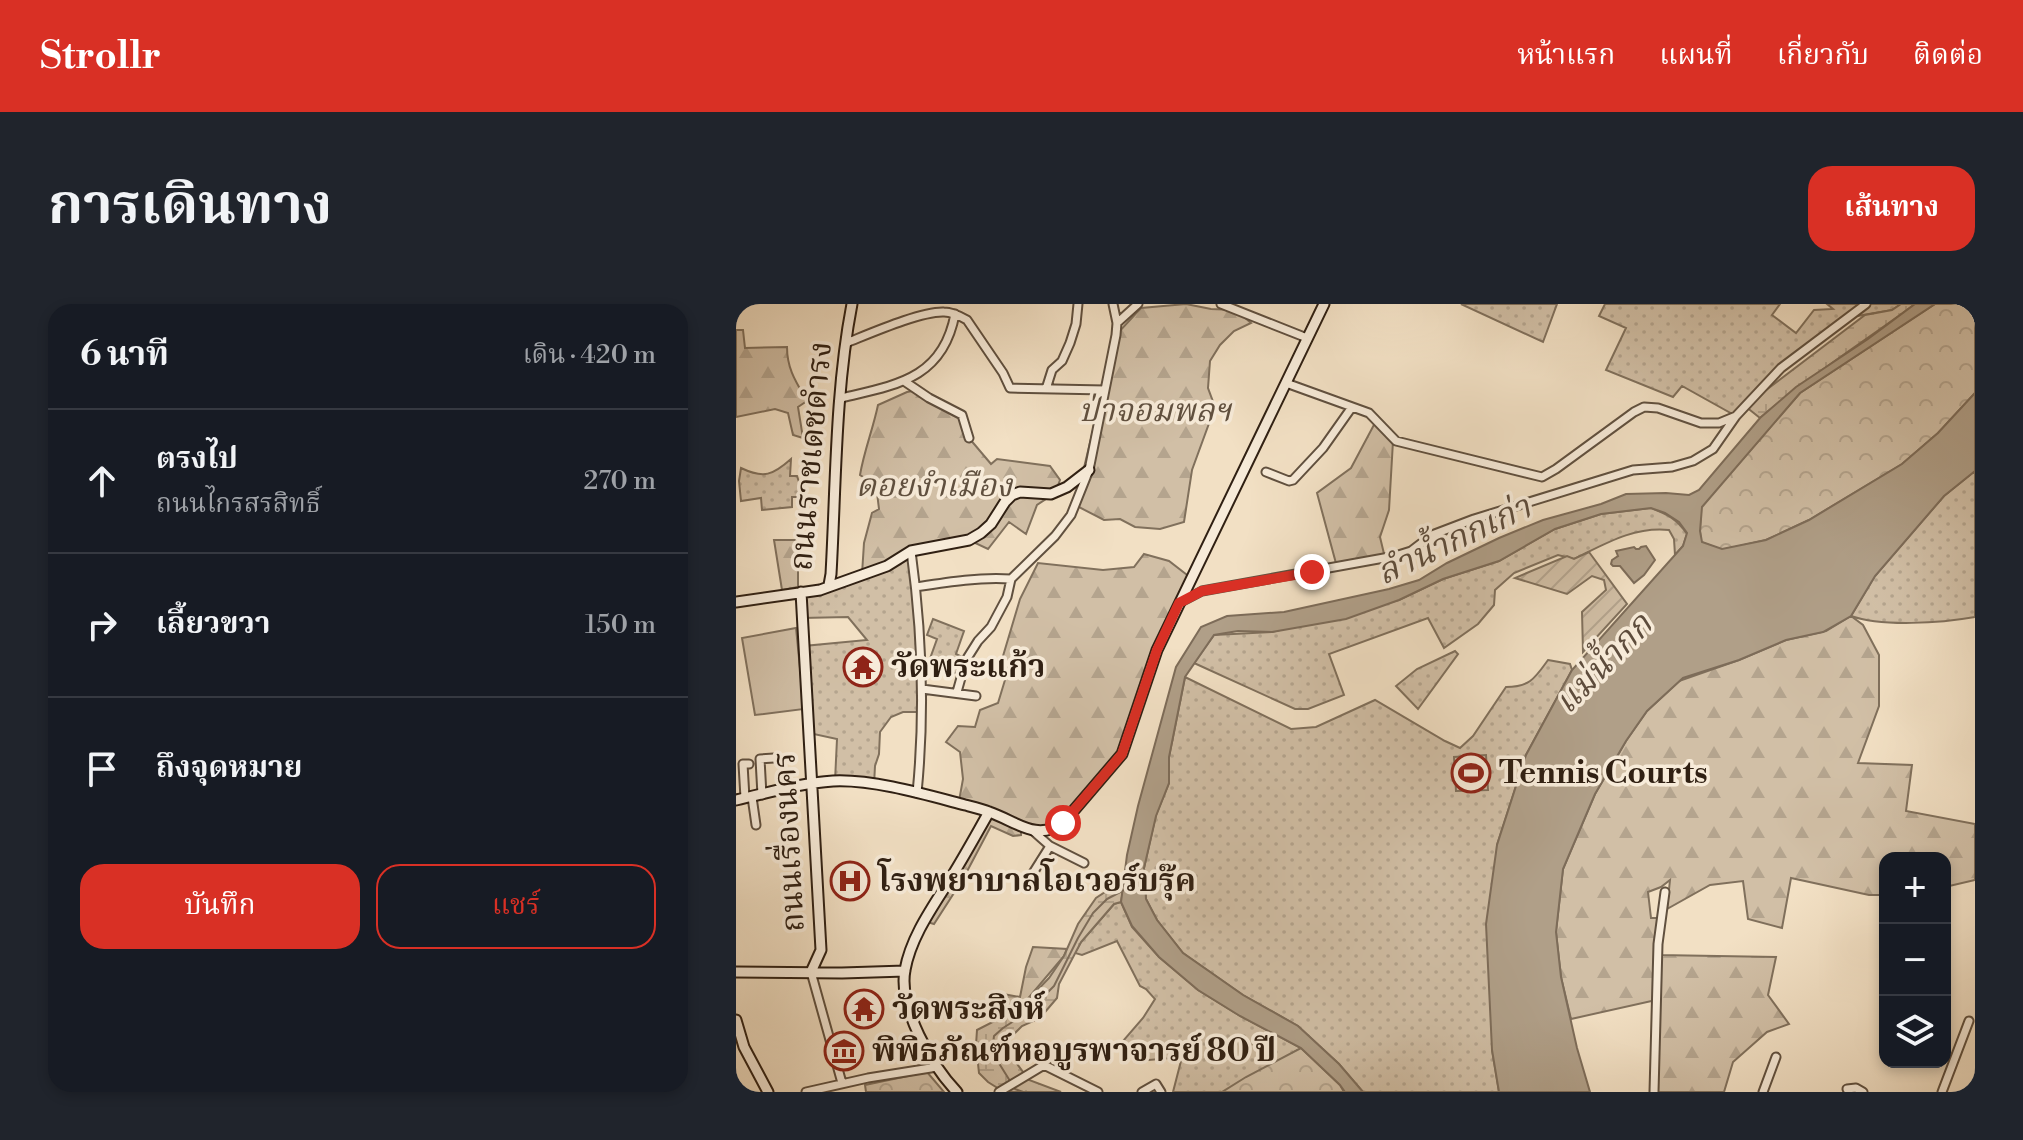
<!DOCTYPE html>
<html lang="th">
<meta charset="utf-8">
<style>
:root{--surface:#171b24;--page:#20242c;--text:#f1f3f6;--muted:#9ea1a6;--line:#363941;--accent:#d93025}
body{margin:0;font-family:"Libre Bodoni","Noto Serif Thai",serif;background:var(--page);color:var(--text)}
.controls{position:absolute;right:24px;bottom:24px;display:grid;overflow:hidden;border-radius:16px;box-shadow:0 4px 12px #0003}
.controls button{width:72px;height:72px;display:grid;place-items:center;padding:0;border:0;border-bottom:2px solid var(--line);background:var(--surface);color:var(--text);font:40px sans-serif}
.stop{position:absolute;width:24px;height:24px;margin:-18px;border:6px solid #d93025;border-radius:50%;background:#fff}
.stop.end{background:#d93025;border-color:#fff;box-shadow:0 2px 8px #0008}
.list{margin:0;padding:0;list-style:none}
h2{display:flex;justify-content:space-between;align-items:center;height:104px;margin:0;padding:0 32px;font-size:34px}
h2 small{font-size:26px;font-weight:400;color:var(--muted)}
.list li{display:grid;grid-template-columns:52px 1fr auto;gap:24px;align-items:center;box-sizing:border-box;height:144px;padding:0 32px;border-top:2px solid var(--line)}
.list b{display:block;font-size:30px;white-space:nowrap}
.list p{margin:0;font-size:26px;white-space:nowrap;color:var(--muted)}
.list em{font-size:26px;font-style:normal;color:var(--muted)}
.actions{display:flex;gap:16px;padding:24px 32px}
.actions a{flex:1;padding:18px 0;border:2px solid var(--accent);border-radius:24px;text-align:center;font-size:28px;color:var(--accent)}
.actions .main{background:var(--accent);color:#fff}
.icon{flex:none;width:44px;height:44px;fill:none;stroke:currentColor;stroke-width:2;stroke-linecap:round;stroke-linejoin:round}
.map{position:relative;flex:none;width:1239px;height:788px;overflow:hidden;border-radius:24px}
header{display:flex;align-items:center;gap:48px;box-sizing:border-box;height:112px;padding:0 40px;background:var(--accent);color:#fff}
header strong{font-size:38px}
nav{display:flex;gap:44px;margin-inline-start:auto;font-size:28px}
.intro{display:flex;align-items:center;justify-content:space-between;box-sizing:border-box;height:192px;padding:0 48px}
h1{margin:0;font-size:56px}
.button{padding:20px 36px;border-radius:24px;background:var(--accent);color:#fff;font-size:28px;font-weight:700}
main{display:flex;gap:48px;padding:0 48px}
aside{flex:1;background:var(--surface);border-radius:24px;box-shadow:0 4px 12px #0003}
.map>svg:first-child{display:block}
.grass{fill:url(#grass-dots);stroke:#80705c;stroke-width:2}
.forest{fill:url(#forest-firs);stroke:#80705c;stroke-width:2}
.wetland{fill:url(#wetland-marsh);stroke:#80705c;stroke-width:2}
.park{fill:url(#park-crowns);stroke:#80705c;stroke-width:2}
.garden{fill:url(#garden-furrows);stroke:#80705c;stroke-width:2}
.pitch{fill:#d1bfa6;stroke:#80705c;stroke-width:2}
.water{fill:#b09f88;stroke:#7d6c59;stroke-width:2}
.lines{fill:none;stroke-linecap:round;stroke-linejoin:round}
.stream{stroke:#7d6c59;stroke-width:2}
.street-casing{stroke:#60503f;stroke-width:11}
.secondary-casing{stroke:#302013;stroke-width:13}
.street{stroke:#f7ebd9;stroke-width:7}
.secondary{stroke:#f7ebd9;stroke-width:9}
.route{stroke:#d93025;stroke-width:10}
.labels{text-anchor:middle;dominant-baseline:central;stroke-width:7;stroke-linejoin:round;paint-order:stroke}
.park-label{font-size:32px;font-style:italic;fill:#60503f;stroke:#f7ebd9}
.street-label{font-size:32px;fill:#302013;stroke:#f7ebd9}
.poi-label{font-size:32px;font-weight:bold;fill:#302013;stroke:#f7ebd9;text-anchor:start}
.water-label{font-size:34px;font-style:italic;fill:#5d4c3c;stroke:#f7ebd9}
</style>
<header>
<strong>Strollr</strong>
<nav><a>หน้าแรก</a><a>แผนที่</a><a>เกี่ยวกับ</a><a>ติดต่อ</a></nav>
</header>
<div class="intro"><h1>การเดินทาง</h1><a class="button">เส้นทาง</a></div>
<main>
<aside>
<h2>6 นาที<small>เดิน · 420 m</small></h2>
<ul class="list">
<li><svg class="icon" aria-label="ahead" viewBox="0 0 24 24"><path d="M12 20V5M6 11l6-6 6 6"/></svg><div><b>ตรงไป</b><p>ถนนไกรสรสิทธิ์</p></div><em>270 m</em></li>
<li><svg class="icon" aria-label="right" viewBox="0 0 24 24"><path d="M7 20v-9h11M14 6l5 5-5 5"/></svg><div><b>เลี้ยวขวา</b></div><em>150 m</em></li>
<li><svg class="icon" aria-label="arrive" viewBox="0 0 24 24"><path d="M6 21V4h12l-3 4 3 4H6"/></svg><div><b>ถึงจุดหมาย</b></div></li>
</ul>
<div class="actions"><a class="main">บันทึก</a><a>แชร์</a></div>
</aside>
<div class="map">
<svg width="1239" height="788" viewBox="0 0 1239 788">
<defs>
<pattern id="grass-dots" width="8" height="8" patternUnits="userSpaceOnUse" patternTransform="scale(2)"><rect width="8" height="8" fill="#d1bfa6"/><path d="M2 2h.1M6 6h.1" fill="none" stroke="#b4a48e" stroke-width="1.8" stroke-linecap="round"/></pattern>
<pattern id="forest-firs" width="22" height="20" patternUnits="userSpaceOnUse" patternTransform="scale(2)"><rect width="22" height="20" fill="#d1bfa6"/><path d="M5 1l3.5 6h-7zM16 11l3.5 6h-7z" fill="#b4a48e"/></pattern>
<pattern id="wetland-marsh" width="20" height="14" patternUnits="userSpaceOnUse" patternTransform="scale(2)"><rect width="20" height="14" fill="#d1bfa6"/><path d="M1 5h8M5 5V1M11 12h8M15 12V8" fill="none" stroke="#b4a48e"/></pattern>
<pattern id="park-crowns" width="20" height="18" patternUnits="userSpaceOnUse" patternTransform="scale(2)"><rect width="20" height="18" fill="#d1bfa6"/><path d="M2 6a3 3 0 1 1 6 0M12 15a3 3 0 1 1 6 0" fill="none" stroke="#b4a48e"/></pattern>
<pattern id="garden-furrows" width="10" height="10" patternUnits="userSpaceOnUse" patternTransform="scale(2)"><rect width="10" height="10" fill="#d1bfa6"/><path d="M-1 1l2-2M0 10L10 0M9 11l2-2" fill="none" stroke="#b4a48e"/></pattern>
</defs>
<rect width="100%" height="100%" fill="#f2e0c4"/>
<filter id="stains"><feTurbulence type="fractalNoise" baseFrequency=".0025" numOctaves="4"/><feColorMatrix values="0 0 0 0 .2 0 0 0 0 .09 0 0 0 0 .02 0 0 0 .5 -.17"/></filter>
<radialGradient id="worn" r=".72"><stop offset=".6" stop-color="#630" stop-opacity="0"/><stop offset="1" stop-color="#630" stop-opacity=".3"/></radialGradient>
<path class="grass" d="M725,0H821L807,38Z
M869,0H1044L1036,11L1060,29L1078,6L1097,5L1091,0H1165L1156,6L1110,14L1045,64L1000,112L946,82L937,93L870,66L890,24L863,12Z
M55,155L54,172H61L68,193H56V203L26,206L25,194L5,197L3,177L5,164C28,175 37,171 55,155Z
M1239,167V313C1205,319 1146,323 1115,312L1139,272L1208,192Z
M915,204C931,210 941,215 951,230L947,242L939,251L938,235L933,226C898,222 867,241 838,255L822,251L778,269L759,286L758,301L742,320L708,344L692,314L593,350L608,391L572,405H559L458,359L478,331L536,328L663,296L707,275L763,257L819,225L865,210Z
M175,247L185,408H167L155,413L144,428L143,450L139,462L138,481L99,477L101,435L73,429L68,342L131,336L112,313L66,314L65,288L93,281Z
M197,315L228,327L220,350L228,354L224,367L211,372L191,363L201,335L191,331Z
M719,347L722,350L682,405L660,382L681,365Z
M812,356L834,360L836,366L790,451L761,541L756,746L763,788H627L603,760L562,722L507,691L447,649L421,616L410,595L408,564L420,511L433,479V453L449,373L555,425L580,423L639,396L709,437L724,444L737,432L770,383C794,383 799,374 812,356Z
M385,598L396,623L423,653L462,686L504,712L565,744L489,788H437L446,753L413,756L387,737L407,714L419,695L410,685L404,682L381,637L346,651L339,649L345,638L378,600Z"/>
<path class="forest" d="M450,0L475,5L500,6L515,19L498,27L484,41L474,57L472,84L479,103L456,166L448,218L424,225L399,223L384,215L368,216L339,201L380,31L405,4Z
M0,26H7L9,44L51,43C51,65 60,78 71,97L62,103L67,134L57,131L52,109L39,105L0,113Z
M182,86L229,116L233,134L255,160L261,155L314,162L324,176L319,189L301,201L290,230L273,218L252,245L233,236L181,243L126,270L128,239L136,209L143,205L140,181L124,171C128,147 137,125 142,101L171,88Z
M640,117L657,137L653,206L644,233L649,254L601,263L581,189L615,164Z
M38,236H62V283L46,286Z
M408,250L433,257L455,274L421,346L386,450L318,525L285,523V531L277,532L255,522L227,575L198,620L191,618L253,508L223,497L227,475L224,448L210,438L222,422L239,423L244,406L262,399L269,376L267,352L284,295L302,259L367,266L398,263Z
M1115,312L1127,321L1143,351V402L1122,459L1176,461L1170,507L1239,520V576L1209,583V554H1149V591H1133L1055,574L1046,624L1012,615L1007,577L974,581L931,605L934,576L925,583L912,588L915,614H925L922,651L1040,653L1032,691L1053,720L1031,728L997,758L988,788H918L920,696L835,715L825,673L820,628L827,565L859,490L890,437L911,407L943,377L1003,356L1050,336L1090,327Z
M297,643L331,645L328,652L284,704L266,705L267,690L284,693L290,663Z"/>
<path class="wetland" d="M1165,0H1179C1128,38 1073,72 1024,114L1009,102L1129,11L1156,6Z
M389,575L385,598L378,600L345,638L323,680L321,694L304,714L286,722L267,741L293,776L325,788H268L252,778L243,769L240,741L241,726L284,704L313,674L328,652L342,620L360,594Z"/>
<path class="park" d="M1199,0H1239V89L1202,129L1166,160L1073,216L1030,236L986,246L965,238L964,227L965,203L1064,89Z
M565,744L604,781L608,788H486L510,773Z
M191,768L208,788H130L129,781Z"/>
<path class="garden" d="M853,248L891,300L847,348L846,308L870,286L868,276L856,272L831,290L779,274L831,252L838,255Z"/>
<path class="pitch" d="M60,324L68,405L19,411L6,334Z
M750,451L752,486L720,487L718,453Z"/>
<path class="water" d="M1179,0H1199L1064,89L966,203L964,227L966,238L986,245L1030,236L1073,216L1166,160L1202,129L1239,89V167L1208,192L1139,272L1115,312L1087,328L1050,336L1003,356L947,374L911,407L890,437L859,490L827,565L820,628L825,673L841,744L854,788H763L756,746L750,620L761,541L790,451L836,366L947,242L951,229L943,218L929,209L915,204L865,210L819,225L763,257L707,275L663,296L610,315L536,328L502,327L478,331L449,373L433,453V479L420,512L408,564L410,595L421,616L447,649L507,691L562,722L603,760L627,788H609L604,781L565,744L504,712L462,686L423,653L396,622L385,598L391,551L402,502L440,363L465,323L491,312L548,308L653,285L683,276L711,259L763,234L807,216L865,200L890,190L930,189L953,191L963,186L1024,114L1060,83L1132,35Z
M910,242L919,256L908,271L898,279L884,262H877L875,260L876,256L882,252L880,247L898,243L900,245H903L905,243Z"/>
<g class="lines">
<path class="stream" d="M287,788L279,785L256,748L258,732L267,724L292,708L318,682L342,634L357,609L371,595L388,586"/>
<defs>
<path id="street" d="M485,0L571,34
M381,19L402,0
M110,39C133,30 185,7 208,8C216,8 224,12 231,16L267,69L274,84L369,86
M168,77L193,94L226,111L233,134
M550,79L633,109L660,137L806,173L820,165L898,108L908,103L922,104L965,119H983L1000,112L1045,64L1130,0
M310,85L316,66L326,57L334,39L340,20L342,0
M105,94C160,81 207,75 219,10
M530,168L553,177L557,176L587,144L616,103
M175,247C186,327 189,409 181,489
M180,283C212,278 242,273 275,275
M445,298L466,287L659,252L675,247L696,231L738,215L897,166L936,163L957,157L977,145L1000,112
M186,385L240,392
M221,388L230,356L242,337L255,323L271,293L275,275L319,232L335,211L353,166L380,31L381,19L377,0
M26,491L24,455L38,454
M16,493L20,521
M9,494L7,460H13
M297,527L314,542L348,559
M292,577L314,542
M75,668L106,779
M1111,785L1120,784L1127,788
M70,788L132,774L201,763
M263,788L308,761L362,788
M406,788L420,780L425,788
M918,788L922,640L929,588
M1027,788L1040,753
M1206,788L1233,717"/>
<path id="secondary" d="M93,281L95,270C100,181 99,88 116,0
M65,288L85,646L75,668
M0,298L84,286L151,262L175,247L233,236L245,229L255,220L269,198L276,191L284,188L315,190L331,183L353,166
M0,496C32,489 64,479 97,477C137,475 191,491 229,501C237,503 246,505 253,508C280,517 300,538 327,519L386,450L421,346L588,0
M0,668L106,669L169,667
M0,716L8,743L32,788
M221,788C196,762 162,703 169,666C175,632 198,601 216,572C229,551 241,529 253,508"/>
</defs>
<use href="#street" class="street-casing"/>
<use href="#secondary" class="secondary-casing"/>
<use href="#street" class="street"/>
<use href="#secondary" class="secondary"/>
</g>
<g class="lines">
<path class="route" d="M327,519L386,450L421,346L443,299L466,287L576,268"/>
</g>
<defs>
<symbol id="temple-ring" viewBox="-11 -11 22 22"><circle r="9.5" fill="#f7ebd9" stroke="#8f2418" stroke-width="1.5"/><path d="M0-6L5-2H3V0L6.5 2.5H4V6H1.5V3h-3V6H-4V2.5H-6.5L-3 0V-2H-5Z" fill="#8f2418"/></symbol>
<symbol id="stadium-ring" viewBox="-11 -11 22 22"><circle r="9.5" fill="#f7ebd9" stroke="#8f2418" stroke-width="1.5"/><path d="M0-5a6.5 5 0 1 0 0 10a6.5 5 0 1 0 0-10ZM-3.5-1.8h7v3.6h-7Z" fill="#8f2418"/></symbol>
<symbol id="hospital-ring" viewBox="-11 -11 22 22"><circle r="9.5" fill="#f7ebd9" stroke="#8f2418" stroke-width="1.5"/><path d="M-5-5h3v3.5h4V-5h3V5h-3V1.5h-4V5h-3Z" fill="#8f2418"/></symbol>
<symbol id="museum-ring" viewBox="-11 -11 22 22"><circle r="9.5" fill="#f7ebd9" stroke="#8f2418" stroke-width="1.5"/><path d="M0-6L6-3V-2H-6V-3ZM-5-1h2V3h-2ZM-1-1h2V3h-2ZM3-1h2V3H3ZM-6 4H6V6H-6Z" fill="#8f2418"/></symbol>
</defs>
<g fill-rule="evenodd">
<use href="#temple-ring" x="105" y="341" width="44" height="44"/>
<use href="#stadium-ring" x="713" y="447" width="44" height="44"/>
<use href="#hospital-ring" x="92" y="555" width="44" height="44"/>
<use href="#temple-ring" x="106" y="683" width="44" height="44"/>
<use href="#museum-ring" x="86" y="725" width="44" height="44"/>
</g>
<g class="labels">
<g class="park-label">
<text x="419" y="107">ป่าจอมพลฯ</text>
<text x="198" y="182">ดอยงำเมือง</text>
</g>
<g class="street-label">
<text transform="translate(75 152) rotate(-85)">ถนนราชเดชดำรง</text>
<text transform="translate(53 538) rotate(-93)">ถนนเรื่องนคร</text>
</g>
<g class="poi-label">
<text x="155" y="363">วัดพระแก้ว</text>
<text x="763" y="469">Tennis Courts</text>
<text x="142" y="577">โรงพยาบาลโอเวอร์บรุ๊ค</text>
<text x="156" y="705">วัดพระสิงห์</text>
<text x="136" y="747">พิพิธภัณฑ์หอบูรพาจารย์ 80 ปี</text>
</g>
<g class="water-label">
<text transform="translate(718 237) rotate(-25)">ลำน้ำกกเก่า</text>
<text transform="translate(868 360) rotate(-46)">แม่น้ำกก</text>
</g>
</g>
<rect width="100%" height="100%" filter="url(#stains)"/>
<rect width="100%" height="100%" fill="url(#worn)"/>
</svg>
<div class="controls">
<button>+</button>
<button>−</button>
<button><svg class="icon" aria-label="layers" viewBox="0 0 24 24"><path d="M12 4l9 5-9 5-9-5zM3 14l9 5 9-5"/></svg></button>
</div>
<div class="stop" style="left:327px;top:519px"></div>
<div class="stop end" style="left:576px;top:268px"></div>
</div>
</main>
